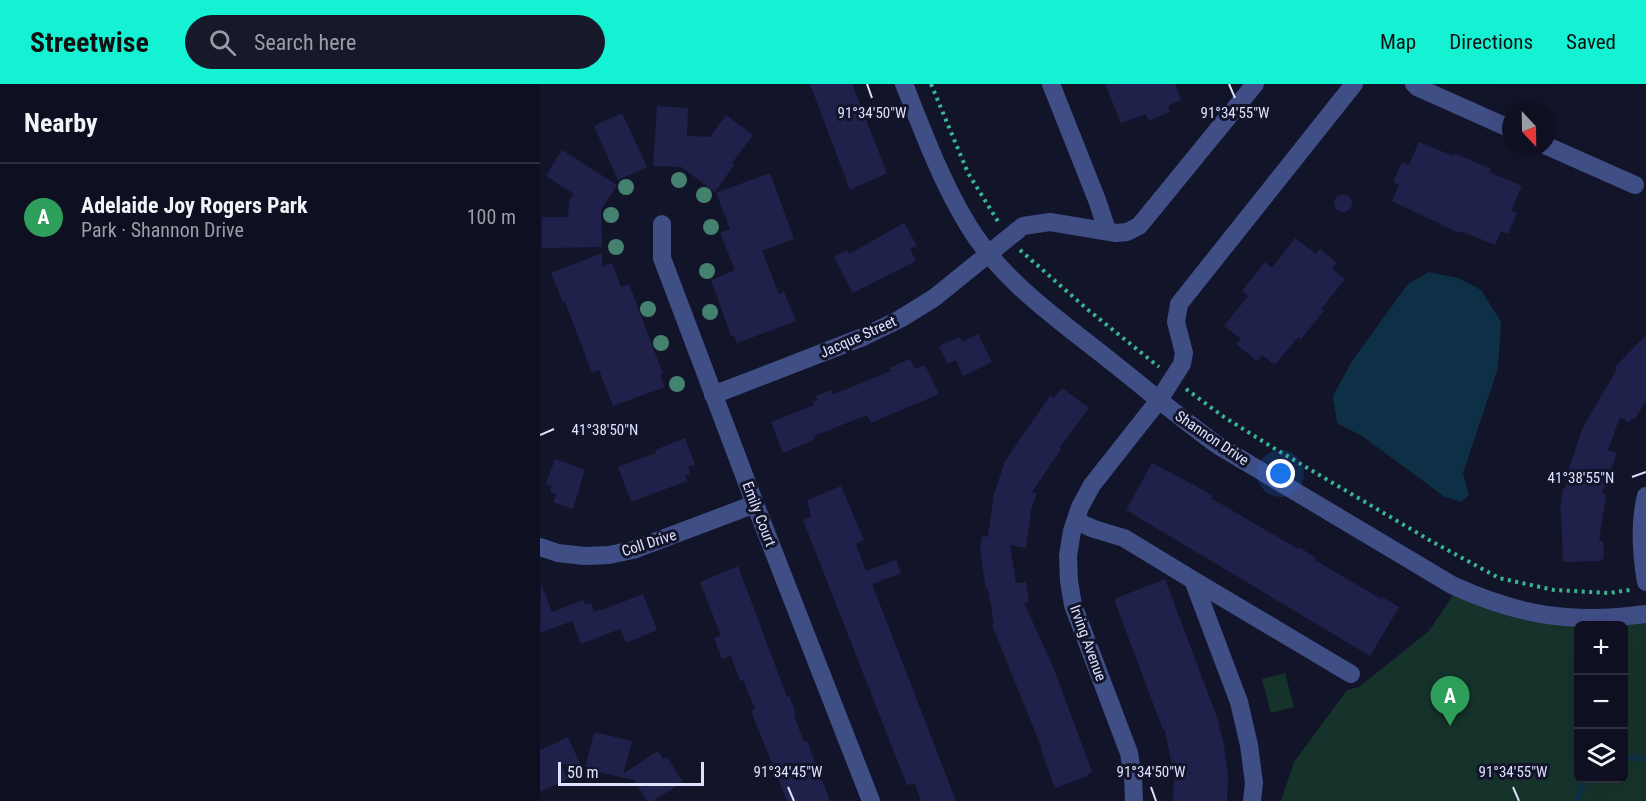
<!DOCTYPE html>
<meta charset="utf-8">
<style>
:root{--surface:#0e0f20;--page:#171829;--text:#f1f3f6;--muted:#9b9ca5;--line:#2e2f3e;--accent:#14f2d3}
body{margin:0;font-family:"Roboto Condensed",sans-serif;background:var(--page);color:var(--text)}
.controls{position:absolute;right:18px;bottom:18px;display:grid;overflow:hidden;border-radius:9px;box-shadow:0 6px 24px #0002}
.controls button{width:54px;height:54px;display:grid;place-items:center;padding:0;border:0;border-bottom:2px solid var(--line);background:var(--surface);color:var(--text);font:30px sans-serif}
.compass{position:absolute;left:962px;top:18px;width:54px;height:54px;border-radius:50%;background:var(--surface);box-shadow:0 6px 24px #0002;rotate:158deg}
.scale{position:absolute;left:18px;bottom:15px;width:146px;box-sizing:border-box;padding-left:6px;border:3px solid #dde1fd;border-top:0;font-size:16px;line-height:21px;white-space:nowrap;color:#dde1fd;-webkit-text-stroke:4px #12142a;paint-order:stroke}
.you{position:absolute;left:741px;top:390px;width:21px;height:21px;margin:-15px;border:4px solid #fff;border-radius:50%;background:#1a73e8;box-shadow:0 0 0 9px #1a73e833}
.badge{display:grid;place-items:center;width:39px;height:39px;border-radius:50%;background:var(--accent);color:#fff;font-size:20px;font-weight:700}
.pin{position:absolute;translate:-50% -50px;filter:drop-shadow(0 2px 3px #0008)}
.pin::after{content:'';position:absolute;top:32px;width:21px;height:18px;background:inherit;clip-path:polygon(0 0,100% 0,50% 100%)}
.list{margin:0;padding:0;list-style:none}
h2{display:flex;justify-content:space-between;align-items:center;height:78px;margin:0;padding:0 24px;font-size:26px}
h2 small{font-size:20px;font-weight:400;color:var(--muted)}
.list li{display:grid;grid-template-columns:39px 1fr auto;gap:18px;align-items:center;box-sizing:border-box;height:108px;padding:0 24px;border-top:2px solid var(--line)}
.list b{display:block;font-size:22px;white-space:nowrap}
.list p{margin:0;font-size:20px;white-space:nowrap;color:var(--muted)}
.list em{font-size:20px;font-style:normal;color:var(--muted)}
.icon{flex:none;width:33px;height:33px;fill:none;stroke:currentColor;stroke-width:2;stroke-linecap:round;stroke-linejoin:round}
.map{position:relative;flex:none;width:1106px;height:717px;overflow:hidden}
header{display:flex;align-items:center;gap:36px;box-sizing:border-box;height:84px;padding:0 30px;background:var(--accent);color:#111}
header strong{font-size:28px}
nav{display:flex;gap:33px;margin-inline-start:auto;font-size:21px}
.search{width:420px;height:54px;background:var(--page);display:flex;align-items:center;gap:15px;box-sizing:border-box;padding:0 21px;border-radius:33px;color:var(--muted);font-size:22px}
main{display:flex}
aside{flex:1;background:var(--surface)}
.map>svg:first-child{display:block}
.green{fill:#16332b;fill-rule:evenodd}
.water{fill:#0e3047}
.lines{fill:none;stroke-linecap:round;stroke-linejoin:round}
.stream{stroke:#0e3047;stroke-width:6}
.building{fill:#20214a}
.path{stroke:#38b691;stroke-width:4;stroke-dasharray:3 4.5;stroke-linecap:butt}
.minor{stroke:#404e86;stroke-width:18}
.tree{fill:#44816e}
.ticks{fill:none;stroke:#dde1fd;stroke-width:2}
.labels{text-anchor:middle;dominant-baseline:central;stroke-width:6;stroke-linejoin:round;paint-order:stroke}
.street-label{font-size:15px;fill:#dde1fd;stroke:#12142a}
.ticks-label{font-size:15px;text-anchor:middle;fill:#dde1fd;stroke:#12142a;stroke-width:6;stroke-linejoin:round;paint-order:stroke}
</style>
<header>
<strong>Streetwise</strong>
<div class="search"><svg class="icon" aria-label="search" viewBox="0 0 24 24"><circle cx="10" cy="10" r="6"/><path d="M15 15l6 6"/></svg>Search here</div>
<nav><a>Map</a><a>Directions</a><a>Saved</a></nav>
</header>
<main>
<aside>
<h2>Nearby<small></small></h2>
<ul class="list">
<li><span class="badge" style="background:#2e9e5b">A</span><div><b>Adelaide Joy Rogers Park</b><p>Park · Shannon Drive</p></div><em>100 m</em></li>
</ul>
</aside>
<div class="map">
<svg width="1106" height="717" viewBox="0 0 1106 717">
<rect width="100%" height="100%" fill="#12142a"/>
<path class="green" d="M918,504L951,518L1106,530V717H741L754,678L807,606L819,603L889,547ZM1038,542H1084V694H1038Z
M745,589L754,623L731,629L722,595Z"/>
<path class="water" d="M889,188L918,194L941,206L961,238L958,284L923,389L929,411L921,418L905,413L822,352L797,339L793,312L812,277L868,200Z"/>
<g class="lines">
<path class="stream" d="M1084,673L1106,675
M1037,717L1045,694"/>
</g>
<path class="building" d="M270,0H312L347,89L310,106Z
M565,0H635L641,16L628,22L630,28L609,37L606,30L581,39Z
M117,22L148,24L147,52L170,53L186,31L213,51L192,79L194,81L175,108L141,83L113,82Z
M82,29L107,83L78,96L54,42Z
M879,58L913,72L914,69L951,85L949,88L982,102L971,126L977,129L968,150L961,147L955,161L921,147L919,149L852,117L859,101L853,98L862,78L869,81Z
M22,66L77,101L61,126L62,163L2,164V133H28L29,116L34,110L6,92Z
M230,89L254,155L222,167L239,210L244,208L256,237L197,259L194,251L191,252L171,196L195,186L180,149L190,145L176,109Z
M794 119a9 9 0 1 1 18 0a9 9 0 1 1-18 0Z
M364,139L377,162L370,165L376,177L313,209L294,173L307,166L309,170Z
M755,154L776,170L780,165L797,179L792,185L805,195L781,225L784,227L761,255L758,253L735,281L722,271L717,277L696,260L701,255L684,242L708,212L702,207L725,178L732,184Z
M62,169V183L72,179L81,203L89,200L123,290L120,291L125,303L73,322L59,286L52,289L25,218L23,219L11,189Z
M438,250L452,278L423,292L416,276L408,280L399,262L420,253L422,258Z
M1106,251V317L1094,336L1092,334L1089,339L1080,333L1068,366L1077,369L1062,409L1066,410L1059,457H1063L1064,475H1061V477L1023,478L1021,427L1020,426L1023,404L1025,405L1028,388L1042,345L1077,285L1075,283Z
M370,275L375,285L385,281L399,310L331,339L327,331L274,352L275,355L267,359L243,369L231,338L274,321L273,318L278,316L276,312L291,306L293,310L302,307L351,287L349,284Z
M522,304L549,324L519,364L521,365L492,408L497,409L491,426L486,464L470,461L476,499L486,498L489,518L484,519L514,585L552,688L547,690L548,692L515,704L501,666L502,665L452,541L454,540L448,505L446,506L440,465L442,452L448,453L454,410L465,377L510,312L514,314Z
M145,354L155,381L148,383L150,390L145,392L147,397L91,418L78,383L116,369L115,366Z
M15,375L45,386L33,425L13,418L16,410L10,408L12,402L6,400Z
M612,379L656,402L673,412L671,414L758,465L759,463L776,474L775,476L841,515L842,513L859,523L830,572L586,426Z
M301,402L324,456L316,460L326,487L356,476L361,489L332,500L416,717H381L375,700L367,701L263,436L271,432L267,416Z
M198,482L247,613L249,612L256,630L254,631L264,658L267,657L290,717H247L211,627L215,625L203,596L200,597L191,572L182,575L174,554L181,552L160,498Z
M625,495L678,636L684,661L688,693L687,717H633L634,693L625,645L623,646L574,515Z
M1,500L12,528L43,516L45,521L51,519L54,528L62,525V526L103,510L117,546L86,559L80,545L41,560L32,537L0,549Z
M54,648L92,657L83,690L118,667L123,675L127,673L143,698L113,717H107L94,696L45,685Z
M28,653L42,684L20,679L28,695L0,708V666Z"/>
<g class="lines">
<path class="path" d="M391,0L428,89L459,139
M480,166L547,225L619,283
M646,305L684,333L732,363L891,457L959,494L1014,506L1069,509L1090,506"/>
<path class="minor" d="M364,0C383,47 401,97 428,141C461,196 518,235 568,275C605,304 641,335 679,362L912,501C979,532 1033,540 1106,530
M511,0L557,116L567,146
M874,0L877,3L971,45
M1007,62L1095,101
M122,140V174L215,420L331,717
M173,311L323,253L360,235L394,214L483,142L510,138L576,149L587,148L599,142L604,136L715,0
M1106,412C1099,440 1101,469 1106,498
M536,437L554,445L584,454L653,496L699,618L709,661L714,699L712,717
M0,463L18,469L45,472L69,471L93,466L215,420
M653,496L811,590
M594,717L593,693L589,669L533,521L529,497L528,472L532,447L540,423L552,401L619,316L642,280L644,269L636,238L639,220L814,0"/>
</g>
<g class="tree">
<circle cx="139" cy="96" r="8"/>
<circle cx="86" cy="103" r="8"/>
<circle cx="164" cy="111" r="8"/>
<circle cx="71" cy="131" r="8"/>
<circle cx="171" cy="143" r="8"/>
<circle cx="76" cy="163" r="8"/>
<circle cx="167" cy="187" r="8"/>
<circle cx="108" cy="225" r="8"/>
<circle cx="170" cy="228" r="8"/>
<circle cx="121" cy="259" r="8"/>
<circle cx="137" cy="300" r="8"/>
</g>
<path class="ticks" d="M327,0L332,14M689,0L695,14M0,351L14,345M1092,393L1106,388M248,703L254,717M611,703L616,717M973,703L979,717"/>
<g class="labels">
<g class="street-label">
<text transform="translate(318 253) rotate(-24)">Jacque Street</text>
<text transform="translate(672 354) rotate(34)">Shannon Drive</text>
<text transform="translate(219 430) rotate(69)">Emily Court</text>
<text transform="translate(109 459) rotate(-18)">Coll Drive</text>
<text transform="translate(548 559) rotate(70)">Irving Avenue</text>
</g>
</g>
<g class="ticks-label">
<text x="332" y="34">91°34'50"W</text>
<text x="695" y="34">91°34'55"W</text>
<text x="65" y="351">41°38'50"N</text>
<text x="1041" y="399">41°38'55"N</text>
<text x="248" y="693">91°34'45"W</text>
<text x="611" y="693">91°34'50"W</text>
<text x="973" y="693">91°34'55"W</text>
</g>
</svg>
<div class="controls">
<button>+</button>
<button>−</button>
<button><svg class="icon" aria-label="layers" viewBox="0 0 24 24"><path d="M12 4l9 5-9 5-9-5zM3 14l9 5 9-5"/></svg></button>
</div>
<svg class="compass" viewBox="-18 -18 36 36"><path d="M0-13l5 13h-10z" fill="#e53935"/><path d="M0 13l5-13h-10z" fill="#9b9ca5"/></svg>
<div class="scale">50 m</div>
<div class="you"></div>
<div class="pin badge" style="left:910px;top:642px;background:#2e9e5b">A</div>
</div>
</main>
